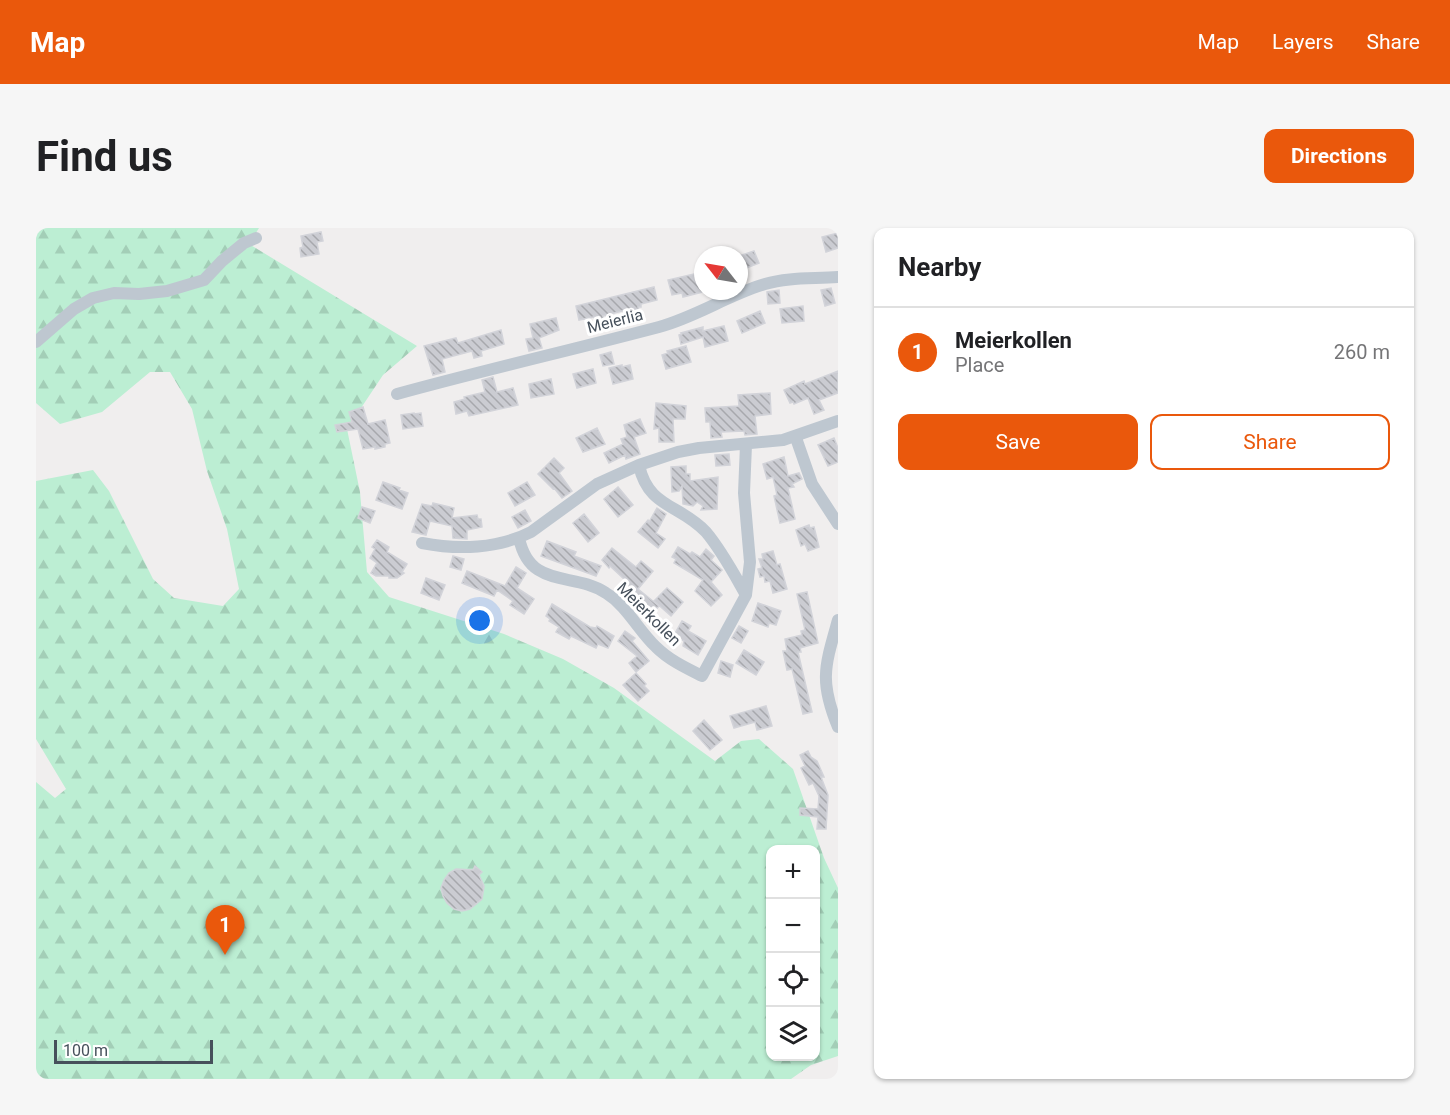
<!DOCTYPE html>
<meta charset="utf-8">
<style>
:root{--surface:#fff;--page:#f6f6f6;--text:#202124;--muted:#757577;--line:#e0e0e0;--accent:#ea580c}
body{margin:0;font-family:Roboto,sans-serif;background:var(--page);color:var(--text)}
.controls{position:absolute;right:18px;bottom:18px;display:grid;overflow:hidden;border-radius:12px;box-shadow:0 2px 4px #0004}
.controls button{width:54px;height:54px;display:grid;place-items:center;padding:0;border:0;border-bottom:2px solid var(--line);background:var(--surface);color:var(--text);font:30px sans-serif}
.compass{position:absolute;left:658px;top:18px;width:54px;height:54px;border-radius:50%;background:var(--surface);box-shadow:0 2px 4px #0004;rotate:301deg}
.scale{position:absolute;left:18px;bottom:15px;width:159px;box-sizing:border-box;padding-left:6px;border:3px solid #46505b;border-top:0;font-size:16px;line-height:21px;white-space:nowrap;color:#46505b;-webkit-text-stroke:4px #fff;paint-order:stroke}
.you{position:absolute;left:444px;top:393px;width:21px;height:21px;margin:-15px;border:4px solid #fff;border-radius:50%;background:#1a73e8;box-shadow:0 0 0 9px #1a73e833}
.badge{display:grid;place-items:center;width:39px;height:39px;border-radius:50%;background:var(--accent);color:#fff;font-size:20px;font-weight:700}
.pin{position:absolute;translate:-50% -50px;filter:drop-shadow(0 2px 3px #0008)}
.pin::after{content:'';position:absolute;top:32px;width:21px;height:18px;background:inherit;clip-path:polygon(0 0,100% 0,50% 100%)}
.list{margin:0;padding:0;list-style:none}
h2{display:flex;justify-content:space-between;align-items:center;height:78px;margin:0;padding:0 24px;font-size:26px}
h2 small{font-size:20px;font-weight:400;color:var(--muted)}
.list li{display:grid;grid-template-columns:39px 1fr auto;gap:18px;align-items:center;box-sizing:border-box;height:90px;padding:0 24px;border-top:2px solid var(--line)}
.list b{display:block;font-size:22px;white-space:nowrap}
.list p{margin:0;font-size:20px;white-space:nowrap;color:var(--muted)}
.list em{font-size:20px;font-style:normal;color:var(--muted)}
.actions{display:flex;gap:12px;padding:18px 24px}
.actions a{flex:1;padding:14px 0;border:2px solid var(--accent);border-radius:12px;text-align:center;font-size:21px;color:var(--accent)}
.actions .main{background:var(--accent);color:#fff}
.icon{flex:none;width:33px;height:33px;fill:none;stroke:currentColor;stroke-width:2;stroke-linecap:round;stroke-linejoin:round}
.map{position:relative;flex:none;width:802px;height:851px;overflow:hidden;border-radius:12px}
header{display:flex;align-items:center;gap:36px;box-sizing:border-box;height:84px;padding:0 30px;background:var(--accent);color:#fff}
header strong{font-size:28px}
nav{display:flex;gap:33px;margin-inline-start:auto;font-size:21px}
.intro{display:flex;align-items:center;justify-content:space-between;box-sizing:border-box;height:144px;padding:0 36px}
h1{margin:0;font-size:42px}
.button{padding:15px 27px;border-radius:12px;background:var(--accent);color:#fff;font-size:21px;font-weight:700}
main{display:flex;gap:36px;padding:0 36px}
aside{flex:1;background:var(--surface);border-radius:12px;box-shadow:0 2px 4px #0004}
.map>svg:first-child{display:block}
.forest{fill:url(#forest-firs);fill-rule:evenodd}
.building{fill:url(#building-back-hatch);stroke:#d2d3d9;stroke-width:1.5}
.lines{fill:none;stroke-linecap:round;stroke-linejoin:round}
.street{stroke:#bec7d0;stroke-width:12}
.labels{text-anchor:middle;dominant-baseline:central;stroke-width:6;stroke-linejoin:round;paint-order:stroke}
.street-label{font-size:16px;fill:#46505b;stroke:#fff}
</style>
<header>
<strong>Map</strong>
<nav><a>Map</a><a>Layers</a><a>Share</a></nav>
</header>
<div class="intro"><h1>Find us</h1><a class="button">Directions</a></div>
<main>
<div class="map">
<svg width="802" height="851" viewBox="0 0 802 851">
<defs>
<pattern id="forest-firs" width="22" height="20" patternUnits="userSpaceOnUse" patternTransform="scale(1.5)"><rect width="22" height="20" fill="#bceed3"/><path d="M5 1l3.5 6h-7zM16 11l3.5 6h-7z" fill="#a3ceb7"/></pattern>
<pattern id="building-back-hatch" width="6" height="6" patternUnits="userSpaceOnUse" patternTransform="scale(1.5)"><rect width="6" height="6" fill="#cbccd2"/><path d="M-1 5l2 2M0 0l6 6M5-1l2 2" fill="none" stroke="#a7a8ad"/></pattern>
</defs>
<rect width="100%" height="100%" fill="#f0eeee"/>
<path class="forest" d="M0,0H223L213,16L381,118L347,147L311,201L324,264L331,344L353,369L468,406L527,431L578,460L679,533L705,513L723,511L757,541L788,630L802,660V828L775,837L755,851H0V554L19,570L30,561L0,511V253L57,242L73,263L117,351L138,370L187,378L203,361L191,301L171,243L156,181L134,144H114L66,184L24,196L0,175ZM734,622H780V828H734Z"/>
<path class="building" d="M285,4L287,13L281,14L283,26L265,29L264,20L267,19L265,8Z
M802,5V20L790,24L786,9Z
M718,23L723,35L703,43V28Z
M667,44V64L647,69L646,65L636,67L632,52Z
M618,59L621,72L605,76V79H602L604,87L592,90L590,82L567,88L568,91L559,93L558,89L543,92L540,78Z
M795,60L799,75L789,78L785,62Z
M743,62L744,75L732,76L731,64Z
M767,78L768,93L746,95L744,81Z
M724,83L729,95L706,105L701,93Z
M520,90L523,102L503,110L506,120L493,123L490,111L497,110L494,96Z
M688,98L692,113L669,119L667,109L645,116L643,107L646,106L645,105L667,99V103Z
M465,102L468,116L445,123L446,128L438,130L436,123L406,131L409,144L397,147L388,118L420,110L422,115Z
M650,118L655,134L630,141L626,127L632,125L631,123Z
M575,124L578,136L567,138L564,127Z
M586,137V139L594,137L597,151L577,156L573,140Z
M557,141L560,155L541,160L537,146Z
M802,143V165L783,172L788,182L778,186L772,170L758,176L757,174L754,175L748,162L768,153L769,156Z
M457,149L461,164L477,160L482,177L433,188L431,183L420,186L418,174L429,171L428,169L449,164L446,152Z
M515,151L518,166L495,170L493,156Z
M734,165L735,186L719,188L721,206L709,207L708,203L685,204L686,209L675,210L674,194H670L669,180L703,178L702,167Z
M620,175L650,178L649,191H637L638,214H623V200L618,201Z
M327,179L332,196L349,192L354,215L349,216V219L339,221V219L327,221L322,201L301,204L299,197L316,194L313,184Z
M378,185V186L385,185L387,198L367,201L365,187Z
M604,191L610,205L598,209L604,226L590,231L589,227L573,235L568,225L587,216L585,211L591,209L588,197Z
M561,200L569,216L547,224L540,210Z
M798,210L802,220V234L792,238L782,217Z
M693,226L694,237L680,238L679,227Z
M748,229L752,248L763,245L766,251L756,256L758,259L752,260L759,291L744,295L738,268L741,267L737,249L731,251L727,236Z
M518,230L528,240L523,245L536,263L526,270L518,260L517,261L502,246Z
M650,238V246H654V253L682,249L681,281L665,282L667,278L661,274L657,278L647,276L646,258L643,263L636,264L635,239Z
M347,254L364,260L363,262L372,265L366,281L340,272Z
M491,254L499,267L479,278L472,265Z
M582,259L597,277L582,289L568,271Z
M397,275L418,280L416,290L441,287L442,291H445L446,299L431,302V311L417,310L416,298L394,293L390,307L376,304L386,276L396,278Z
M326,279L339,283L334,295L322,290Z
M621,280L630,286L620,305L629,311L622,320L602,304L612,292L613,294Z
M489,282L495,293L482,300L476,289Z
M548,286L563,305L552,314L537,295Z
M773,297L774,300L778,299L783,319L772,323L769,316L765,318L760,302Z
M341,312L353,319L351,324L371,336L366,344L368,345L361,350H353V348H340L335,345L341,335L334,330L339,321L336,319Z
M511,313L540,324L538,328L565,338L560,348L505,328Z
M642,319L654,326L656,324L664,329L670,321L678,328L675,332L686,342L675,354L686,367L675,378L659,363L667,352L638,335L640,331L636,329Z
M576,320L600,339L605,333L617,343L602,361L623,378L614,388L592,370L594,368L583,358L589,352L574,338L573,340L566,332Z
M737,323L741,337L744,336L751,361L737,365L734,353L729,354L728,348L724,349L722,341L726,340L723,331H727L726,326Z
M417,328L428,331L425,342L414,339Z
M480,339L490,345L481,360L498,371L488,386L474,377L477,373L461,362L458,368L426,355L431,343L469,358Z
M390,350L409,357L403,372L385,365Z
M631,360L647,374L635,388L618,373Z
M771,364L782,415L764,420L765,424H762L776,484L767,486L756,441L751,442L747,423H751L749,411L766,407L765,403L769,402L761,366Z
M722,375L745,383L740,397L733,395L732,399L716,393Z
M516,376L554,399L560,400L561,398L578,408L572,420L562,416L560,420L535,408L533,411L520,404L523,399L513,393L514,391L510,388Z
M646,393L655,398L652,403L670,413L662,427L647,418L648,413L638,407Z
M703,398L712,403L705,415L696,410Z
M589,403L599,410L596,413L613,433L600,444L593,435L601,428L582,413Z
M708,422L728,434L720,447L700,435Z
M685,433L697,437L694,449L682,445Z
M600,445L610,456L608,458L613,463L602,473L587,457Z
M730,478L736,498L721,502L719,494L698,500L694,488Z
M668,492L686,512L674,522L657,503Z
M772,523L775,529L781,533L788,549H785L792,567L790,601H781L782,589L764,587V580L782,581L783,568L777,555L773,557L765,540L769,538L764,527Z
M439,638L446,644L443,647L448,658L446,671L434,681L426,683L418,681L411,675L407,668L405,660L408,652L413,645L420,641L437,642Z"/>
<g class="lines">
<path class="street" d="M0,114L38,81L57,70L78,65L103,66L131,63L168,52L186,33L208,15L220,10
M361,166C448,142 536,122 623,99C660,89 692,67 729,56C752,49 778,51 802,49
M760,210L776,256L802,296
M603,237C612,280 644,276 670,304C686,323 698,346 710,367
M483,310C494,362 537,343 570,365C591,378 602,402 620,419C633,432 650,440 666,448L710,367L714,334L708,265L710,217
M386,315C422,322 462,321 495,304L561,256L603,237L642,224L663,220L747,212L802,193
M802,392C789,438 783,453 802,499"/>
</g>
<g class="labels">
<g class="street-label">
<text transform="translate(579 93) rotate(-14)">Meierlia</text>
<text transform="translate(613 386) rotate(45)">Meierkollen</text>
</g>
</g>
</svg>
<div class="controls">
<button>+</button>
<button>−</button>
<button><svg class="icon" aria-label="locate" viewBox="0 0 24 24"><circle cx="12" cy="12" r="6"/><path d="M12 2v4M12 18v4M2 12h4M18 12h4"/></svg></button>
<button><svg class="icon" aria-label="layers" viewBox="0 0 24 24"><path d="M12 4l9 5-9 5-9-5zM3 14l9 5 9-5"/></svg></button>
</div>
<svg class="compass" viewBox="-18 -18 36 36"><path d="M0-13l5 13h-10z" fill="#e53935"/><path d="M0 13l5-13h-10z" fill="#757577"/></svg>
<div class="scale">100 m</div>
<div class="you"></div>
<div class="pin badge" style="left:189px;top:727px">1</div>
</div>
<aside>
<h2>Nearby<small></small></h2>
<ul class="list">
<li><span class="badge">1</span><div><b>Meierkollen</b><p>Place</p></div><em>260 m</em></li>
</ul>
<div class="actions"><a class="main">Save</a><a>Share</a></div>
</aside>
</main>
